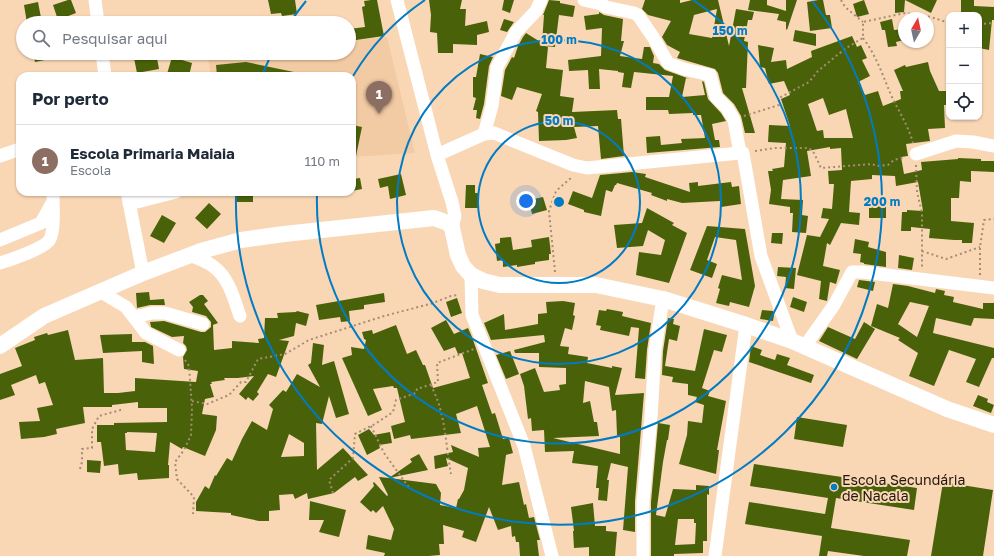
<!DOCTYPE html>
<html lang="pt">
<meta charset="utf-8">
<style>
:root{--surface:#fff;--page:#f6f6f7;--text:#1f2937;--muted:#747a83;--line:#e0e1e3;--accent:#0b8043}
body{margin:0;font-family:"Golos Text",sans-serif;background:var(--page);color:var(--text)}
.controls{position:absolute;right:12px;top:12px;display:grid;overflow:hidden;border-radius:8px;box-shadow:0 1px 3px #0004}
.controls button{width:36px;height:36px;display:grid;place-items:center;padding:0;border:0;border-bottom:1px solid var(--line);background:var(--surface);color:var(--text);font:20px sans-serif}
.compass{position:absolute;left:898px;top:12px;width:36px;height:36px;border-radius:50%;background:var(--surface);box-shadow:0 1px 3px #0004;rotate:9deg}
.you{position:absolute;left:526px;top:201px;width:14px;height:14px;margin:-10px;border:3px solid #fff;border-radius:50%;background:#1a73e8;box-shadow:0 0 0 6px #1a73e833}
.badge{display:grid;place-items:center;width:26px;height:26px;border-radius:50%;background:var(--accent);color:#fff;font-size:13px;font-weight:700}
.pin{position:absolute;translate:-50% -33px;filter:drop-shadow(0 1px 2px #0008)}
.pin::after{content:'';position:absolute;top:21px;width:14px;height:12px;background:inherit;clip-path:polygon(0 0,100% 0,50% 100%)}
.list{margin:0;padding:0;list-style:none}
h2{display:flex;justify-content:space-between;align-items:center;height:52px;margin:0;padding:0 16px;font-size:17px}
h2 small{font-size:13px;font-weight:400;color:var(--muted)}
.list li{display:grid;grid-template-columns:26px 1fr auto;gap:12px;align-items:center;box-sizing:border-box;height:72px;padding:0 16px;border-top:1px solid var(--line)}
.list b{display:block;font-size:15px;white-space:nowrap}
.list p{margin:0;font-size:13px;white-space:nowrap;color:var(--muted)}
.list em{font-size:13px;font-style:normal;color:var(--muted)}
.icon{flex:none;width:22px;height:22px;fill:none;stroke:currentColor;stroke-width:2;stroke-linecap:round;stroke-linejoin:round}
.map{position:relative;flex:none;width:994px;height:556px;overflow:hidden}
.search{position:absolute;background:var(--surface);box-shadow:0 1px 3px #0004;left:16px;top:16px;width:340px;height:44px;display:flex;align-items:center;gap:10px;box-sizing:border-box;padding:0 14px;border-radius:22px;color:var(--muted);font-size:15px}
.panel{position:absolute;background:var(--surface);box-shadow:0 1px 3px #0004;left:16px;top:72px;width:340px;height:124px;border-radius:12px}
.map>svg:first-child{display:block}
.built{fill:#f2caa3}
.building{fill:#49620a;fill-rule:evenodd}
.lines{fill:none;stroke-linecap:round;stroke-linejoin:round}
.path{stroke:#a58c72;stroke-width:2;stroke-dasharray:2 3;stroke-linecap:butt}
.minor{stroke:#fff;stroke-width:13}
.tertiary{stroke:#fff;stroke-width:16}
.ring{fill:none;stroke:#017bc4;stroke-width:2}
.poi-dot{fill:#017bc4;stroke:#f9d7b5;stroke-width:1.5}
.labels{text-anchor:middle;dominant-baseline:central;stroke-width:4;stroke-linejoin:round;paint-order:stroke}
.poi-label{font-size:14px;fill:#221609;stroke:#f9d7b5;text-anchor:start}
.centre{fill:#017bc4;stroke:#f9d7b5;stroke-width:2}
.ring-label{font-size:12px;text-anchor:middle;font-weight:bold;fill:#017bc4;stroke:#f9d7b5;stroke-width:4;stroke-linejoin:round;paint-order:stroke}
</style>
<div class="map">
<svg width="994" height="556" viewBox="0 0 994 556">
<rect width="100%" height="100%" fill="#f9d7b5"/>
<path class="built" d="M387,37L415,153L352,157V76H211L208,58L248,53H349V41Z"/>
<path class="building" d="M68,0H71L76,13L58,20L53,5Z
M268,0H295L297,14L282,16L281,13L271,14Z
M371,0H377L384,36L349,41V29L365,27L362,7L365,6L364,1Z
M429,0H462L460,9H466L465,26L487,21L489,32L477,35V45L453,44V53H438L437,33L430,32L431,15Z
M504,0H514L510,13L502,10Z
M549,0L560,1V3L575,6L573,17L559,15L555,47L545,46L548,47L546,68L563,70L560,96L574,98L572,112L617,110L618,119H621L624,156L601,159L598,126L574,127L577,138L566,140L539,141L538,112L536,111L542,94L517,87L512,100L501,96L505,70L512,57L514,58L518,46L523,37L526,33L542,43L544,15H543Z
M645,0H680V3L692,0H718L729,46L736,9L754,12L752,20H748L744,41L748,42L746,88H742L755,133H745L741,116L734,104L723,93L718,73L715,69L677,58L680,52L667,45L662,37L671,21L648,15L642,9ZM717,9L712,38L689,34L694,15Z
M750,0H767V5L786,11V0H797L787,30L786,29V22L777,20L779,14L748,10Z
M818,0H823L826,15H830L832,28L810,31L807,2Z
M864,0L869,14L857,17L853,4Z
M895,0H905L904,12L895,13Z
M905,0H937L931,13Z
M961,0H974V6L994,7V20H992L989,50L979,48V15H961Z
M38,2L42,23H27L24,5Z
M599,12L604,15L623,19L621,41H624L620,56L642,59L644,47H650L654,56L653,63L659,64L665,70L690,79L686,78L682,97L705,95L702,81L704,82L708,99L721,113L726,121L712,124L715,140H719L720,147L647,153L646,137L660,136L661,145L682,143L681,139L705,138L701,115H693V113L669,114L668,110H646V97H669L673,76L634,72L631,88L622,87L624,73L618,72V71L599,69L600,89H589L588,70L569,71L568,60L601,56L602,28L586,30L584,16L599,14Z
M504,19L514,22L507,32L500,30Z
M892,19L894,30L904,29V40L896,42L897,46L888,47L885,30H882L880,22Z
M795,30L816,34V46L793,41Z
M852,36L857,47L861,45L867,58L862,60L870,76L858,82L865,95L878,91L883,106L901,99L900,91H903L894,70L905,65L906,67L928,62L930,71L939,91H948V105H944L945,128L928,129L930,141L906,144L908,156L901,157L904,174L922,170L921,162L958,159V158L981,159V161H994V172L971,171V182L960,181L959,198H951V221L974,223L972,243H962V240H954L929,238L930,229L911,227V231H901L902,212H907V210L923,211L918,182L896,186L895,176L872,175V179L851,181L849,212L860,213L859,225L841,223L830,245L827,243L823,266L840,270L836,284L830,282L827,301L819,299L821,281L797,275L807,235L820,237L829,219L821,218L823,208L832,209L834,184H829L828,171L842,170L841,148L830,149V147L807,151L811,176L783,180L781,199L803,200L802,215L808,216L806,233L792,232L793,213H790V207L769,204L771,190L768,171H773L772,169L784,167L786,143L768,142L769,125L790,126L781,99L790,95L784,81L769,84L765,68L760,67L758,45L774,48L771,62L786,60L787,69L812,57L811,51ZM823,98L829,115L846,109L853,138H824L823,130L817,131L808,104Z
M33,53H59V57L35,62Z
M133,53H156L159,69L137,73Z
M480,54L493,57L489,66L484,104L480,119L476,118L477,110H473L476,98L473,97V77H476Z
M172,57L192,63L189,76H175L167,74Z
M246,62L294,72V76H217L216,65Z
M352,125L362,127L356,156H352Z
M632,172L646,174L645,177L690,192L689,183L698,182V186L731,182L732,187L739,186L741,204L721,207L720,201L682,203L667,199V201L651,195L652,193L617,183L616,185H615L612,192L606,190L601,216L584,212V210L568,204L573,191L592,198L600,175Z
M401,174L406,195L390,199L388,186L380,188L378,179Z
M360,178L362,189L352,191V179Z
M466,185H475V193H479L478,208H465Z
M237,192H253V202H236Z
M543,197L547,210L532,214L529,200Z
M876,201H886V218H869V204H876Z
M209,203L221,214L207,229L195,218Z
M647,208L674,223L672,225L687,233L669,283L636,275L639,252L661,255L665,240L648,230L643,246L617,248L614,225L642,223Z
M162,215L176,223L164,243L150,236Z
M707,226L745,229L755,286L749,307L730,302L729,306L716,303L720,289L718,288L722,275L742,280L736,240L715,237L707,260L717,264L712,278L690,270Z
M772,233H783L782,244L771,243Z
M511,237L513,250L532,247L531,240L549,237L551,254H549V260L535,262V264L517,267V265L503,267V260L497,261L495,244L500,243V238Z
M855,239L869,242L868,247L886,252V267L864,264V263L860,262L861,254L853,253Z
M899,255L914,258L912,270L898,268Z
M778,267L796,268L794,289L785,288L786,277L777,276Z
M859,280L875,282L873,291L857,287Z
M893,284L908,286L935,293L936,289L945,291L944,295L954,297L953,302L983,309V303H994V319L974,318L971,326L936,318L933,333L994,348V358H992L979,387L966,382L976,359L949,350L934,386L909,376L918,353L898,340L900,338L871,326L877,304L888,308ZM910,302L929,306L917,337L898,324Z
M149,292L150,300L164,299L165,305H150L137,308L136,293Z
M384,293L385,302L364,305V309L349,311L350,321L341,322L340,317L319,320L316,305Z
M200,295H203L208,301L204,304L218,323L213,325L214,350L232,348V341L259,343L258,339L264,338L265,318H278L277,313L296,312L297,311L309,314L306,326L296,323L294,336L279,340L289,341L276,377L268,374L257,392L259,394L253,401L248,397L246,400L239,394L254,376L238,378H224L225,380L211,382L212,384H210L214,397L205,399L202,414L217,416L216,430L205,456L183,447L182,449L170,442L168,465H169V478L138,480L137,473L119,475L118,464L104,466L101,442H97V425H114V423L167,422V408H138V402L112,405V407H83L85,423L56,429L57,434L44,437L21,439L19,422L40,421L37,408L53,405L45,382L39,384L36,375L11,385L15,395L0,400V374L22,366L15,348L35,340L34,337L47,333L48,335L68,330L75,360L103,358L104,393H118L135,391V378L196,382L198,371L184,369L183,357L187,350L186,346L183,343L184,336L172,337L151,327L150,322L164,321L201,332H205L211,327V322L206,316L192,312L193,307L189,302ZM127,432L157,433L155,452L126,450L125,433H127Z
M793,297L807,302L804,312L790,307Z
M457,298L462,313L451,317L446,302Z
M563,301L575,303L573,315L575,316L572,330L565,328L560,346L569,347L568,354L588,357L587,363L612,368V366L622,368L615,395L644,393L635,501V532L623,530L628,467L611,463L607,480H609L607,501L598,500L599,488H596L598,466L572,463L574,451L545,452L544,430L532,431L531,418L528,419L524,386L520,374L535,368L544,392L560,390L559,385L566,384V368L539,367V353H515L514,350L545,342L544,335L491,340L484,323L504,314L505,330L538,324V314L547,313L546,302ZM585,381L609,387L612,411L616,410L617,435H620V454L553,438L599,436L597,422H594L590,401L583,403Z
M607,309L623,312L622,316L651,323L647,350L645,379L635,378L639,328L631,327L629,336L600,330L601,326L596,325L599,310L606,311Z
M762,310L773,311L774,315L773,321L760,319Z
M668,318L674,319L673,324L680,326L677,341L669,339L665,366L695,371L704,329L727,335L722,352L714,350L702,388L710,391L708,396L726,401L717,450H719L716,474L679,464L687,435L688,421L702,423L704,405L695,402L697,397L688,395V384L672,382L673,377L662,375L663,351Z
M446,320L454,334L468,328L472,337L488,383L482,385L492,414L495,413L503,439L509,438L513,453L506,455L502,485L519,482L524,505L526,504L529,518L534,517L540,540H537L539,556H520L519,542H516L515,536L512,537L511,526L498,530L489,507L476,542L462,537L464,531L443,525L444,544H439L440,555L429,556H384L385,553L366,549L368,535L391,540L394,529L383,506L376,513L373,510L371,512L360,502L374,486L373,483L374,482L387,496L388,495L379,477L389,478L412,462L410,459L419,454L428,470L389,478L436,484L441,493L440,505L456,508L458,499H459L464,490L468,468L446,458L448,466L435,469L434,456L453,452L451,445L479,457L478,448L490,447L477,406L456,414L461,433L411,439L410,435L394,439L391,426L405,422L397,388H394L393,386L373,389L382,410L368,416L342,358L352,355L351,347L364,349L366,340L364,339L362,332L372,330L373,334L396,325L407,354L416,350L423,365H425L433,388L470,378L462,353L458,354L455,347L444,351L431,328Z
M864,322L875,329L857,359L819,341L828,327L855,339Z
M132,334V342H145L153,346L154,364L142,362V351L103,353L100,335Z
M313,343L324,345L322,365L334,361L349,414L336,418L329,396L322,424L316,423L317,470L343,448L368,475L358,481L355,477L334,493L308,499L307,493L295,499L293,494L279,495L280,510L269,511V521H259L231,515V513L196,511V502L205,486L209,489L215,475L216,476L227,458L232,461L242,439L252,421L267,430L273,409L269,405L283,390L286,392L297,374L320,387L308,365L311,363ZM289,434L304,443V456L281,457Z
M751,346L762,350L760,355L775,360L777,354L790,358L787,365L814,375L811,383L749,362Z
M510,351L519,374L506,379L496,355Z
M978,395L988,399L987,402L994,405L991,413L973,406Z
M797,417L847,425L843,447L794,439Z
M658,423L670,425L668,440H667L663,462L656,515L665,517L673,489L696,490V485L709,486V495L707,494V541H703V553L674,554V556H651V502ZM678,519H694V523H696L695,544L675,545Z
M369,429L374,435L390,432L392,443L379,445L380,448L367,455L358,435Z
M87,460L101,461L100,473L87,472Z
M754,464L917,488L914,510L836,498L831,528L910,540L907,556H864L828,551L827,556H819L822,536L745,524L749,502L825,514L828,498L750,486Z
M943,482L993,490L983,556H931Z
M310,501L346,510L339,537L319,532L324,520H309Z
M593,503L595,526H606V531L617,532L615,556H589V547L574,548L573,531H574L571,507Z"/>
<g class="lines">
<path class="path" d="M841,0L845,7L863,22
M979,24L994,23
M863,38C876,55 883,76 891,95C899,112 908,125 913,143
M744,116L779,105V98L809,82L818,71L846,48L863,38V22L905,13L931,17L949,23
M755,151L775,148H809L814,153L821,168L872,164L877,166L888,165L894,160L905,157
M916,165L917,192L922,213V268
M922,251L946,259L980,247
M555,272L549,211L556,191L572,177
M980,275V247L984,220L994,219
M185,360L189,366L192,408L191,435L184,450L175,462L177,479L194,497L193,514
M431,385C434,392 438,400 440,408C446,430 447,453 451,474
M192,401L207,404L229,395L241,382H246L258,359L285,354L309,340L384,316L430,304L451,296L459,295
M371,426L384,453L410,489
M80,469L82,462V449L92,448V429L99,416L124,409
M333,493L329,480L353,458L355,434L375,424L393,412L396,400L416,393L417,389L438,382L437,363L474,349"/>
<path class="minor" d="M95,0L98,23
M397,0L437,155L452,202L455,216L452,228
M584,0L601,4L606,7L634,13L638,15L653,37L668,63L684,69L710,75L716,97L727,108L734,120L740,153H743L761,256L792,341
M102,53L105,76
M484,134L492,106L497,67L516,32L536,11L541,0
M916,154L956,141L973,142L994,146
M437,155L484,134L494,133L573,165L587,168L740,153
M0,156L20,149
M127,192L143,273
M129,204L176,192
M0,240L41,223L51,205
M189,255C197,258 207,261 214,267C229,278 234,299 240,316
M0,263C10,260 46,248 50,239C55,230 53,203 53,192
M471,275L472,315L524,446L552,556
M101,292L126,307L146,333L179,350
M134,317L152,313H165L203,324
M805,346L834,305L852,272H862L994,288
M643,556V502L651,417L655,350L663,299
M715,556L746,325"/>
<path class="tertiary" d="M0,346L44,316L143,273L201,251L241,240L284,234L434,218L448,223L452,228L458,255L463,266L471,275L483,281L500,285H596L663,299L746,325L792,341L947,409L994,425"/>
</g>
<g class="ring">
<circle cx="559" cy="202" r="81"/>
<circle cx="559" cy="202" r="162"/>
<path d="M353 76A242 242 0 0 1 425 0M693 0A242 242 0 1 1 317 194"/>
<path d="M262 76A323 323 0 0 1 271 55M291 21A323 323 0 0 1 306 1M812 1A323 323 0 1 1 236 194"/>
</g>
<circle class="poi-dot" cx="834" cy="487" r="4"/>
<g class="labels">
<g class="poi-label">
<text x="842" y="479">Escola Secundária<tspan x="842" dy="16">de Nacala</tspan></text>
</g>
</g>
<circle cx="559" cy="202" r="6" class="centre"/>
<g class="ring-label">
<text x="730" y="35">150 m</text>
<text x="559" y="44">100 m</text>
<text x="559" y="125">50 m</text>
<text x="882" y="206">200 m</text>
</g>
</svg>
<div class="controls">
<button>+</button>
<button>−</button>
<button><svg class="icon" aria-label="locate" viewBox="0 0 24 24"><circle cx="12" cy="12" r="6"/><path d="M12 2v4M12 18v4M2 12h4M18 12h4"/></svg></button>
</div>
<svg class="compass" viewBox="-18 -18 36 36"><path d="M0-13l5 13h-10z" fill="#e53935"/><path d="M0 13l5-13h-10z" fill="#747a83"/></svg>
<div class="you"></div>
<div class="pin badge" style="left:379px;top:114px;background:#8d6e63">1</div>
<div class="search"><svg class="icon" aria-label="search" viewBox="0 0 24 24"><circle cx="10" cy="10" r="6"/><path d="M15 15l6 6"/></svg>Pesquisar aqui</div>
<section class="panel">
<h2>Por perto<small></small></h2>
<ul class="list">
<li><span class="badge" style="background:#8d6e63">1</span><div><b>Escola Primaria Maiaia</b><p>Escola</p></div><em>110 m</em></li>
</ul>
</section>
</div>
